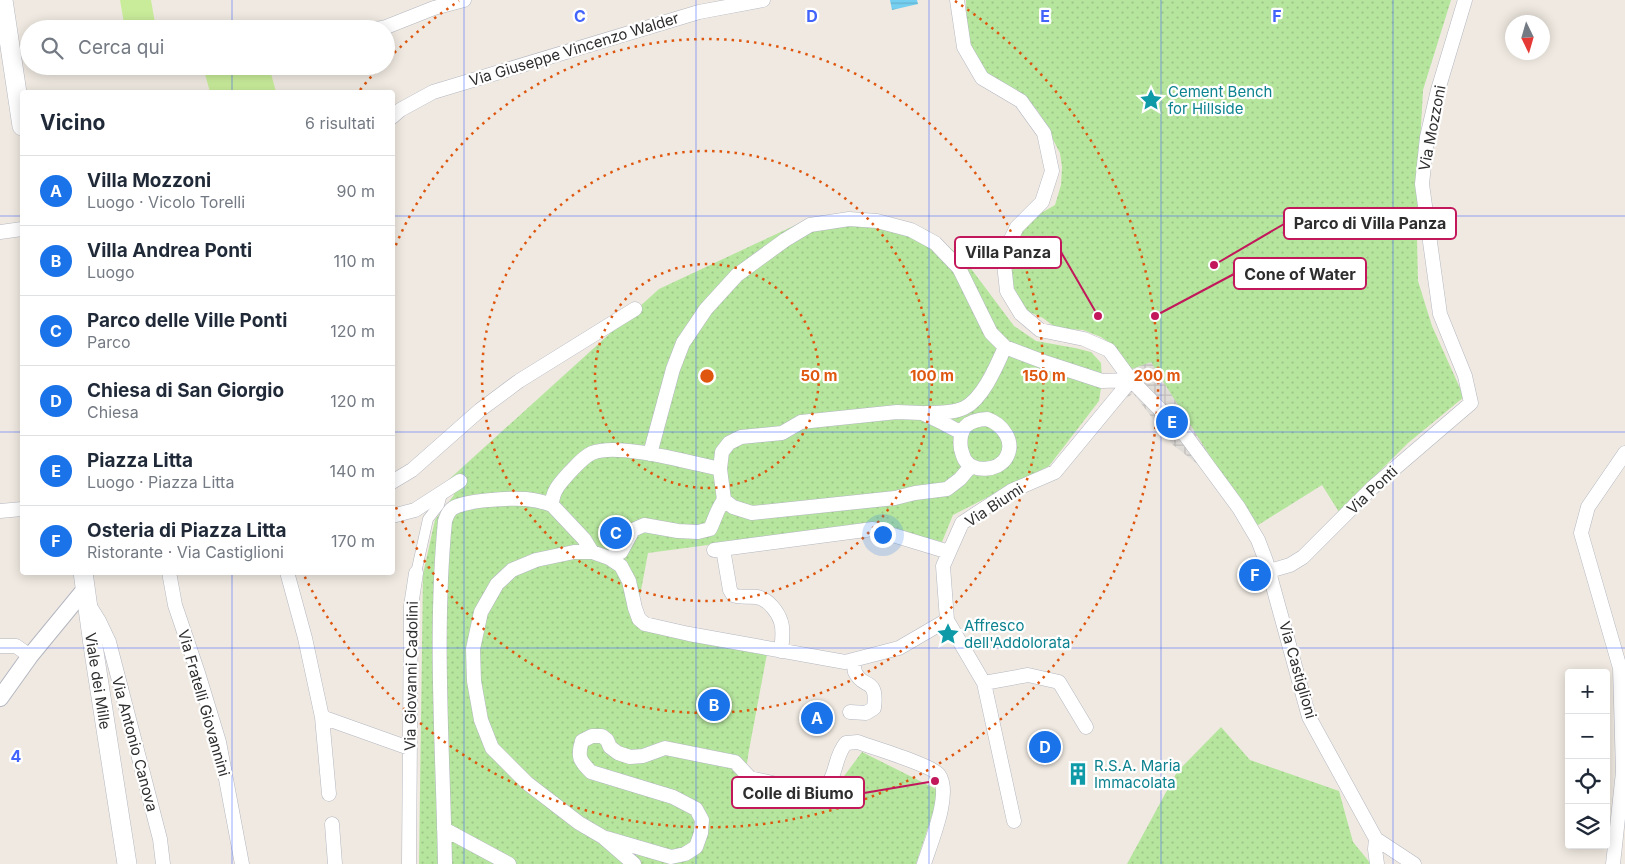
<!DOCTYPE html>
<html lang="it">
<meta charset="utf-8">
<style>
:root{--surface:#fff;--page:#f2f2f3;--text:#1f2937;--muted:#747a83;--line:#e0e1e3;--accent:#1a73e8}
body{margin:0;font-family:Inter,sans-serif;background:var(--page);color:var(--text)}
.controls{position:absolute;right:15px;bottom:15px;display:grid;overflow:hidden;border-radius:5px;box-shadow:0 2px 12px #0003}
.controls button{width:45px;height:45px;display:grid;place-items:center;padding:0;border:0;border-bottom:1px solid var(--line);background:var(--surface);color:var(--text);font:25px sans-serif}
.compass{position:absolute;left:1505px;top:15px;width:45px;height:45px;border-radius:50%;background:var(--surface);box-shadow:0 2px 12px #0003;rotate:175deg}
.you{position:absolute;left:882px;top:534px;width:18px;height:18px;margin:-12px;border:4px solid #fff;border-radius:50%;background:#1a73e8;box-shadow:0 0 0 8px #1a73e833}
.badge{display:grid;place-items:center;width:32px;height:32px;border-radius:50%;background:var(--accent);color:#fff;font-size:16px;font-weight:700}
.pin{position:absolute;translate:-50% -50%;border:2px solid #fff;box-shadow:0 1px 5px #0006}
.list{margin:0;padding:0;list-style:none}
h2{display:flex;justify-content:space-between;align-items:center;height:65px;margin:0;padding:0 20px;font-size:21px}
h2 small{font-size:16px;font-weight:400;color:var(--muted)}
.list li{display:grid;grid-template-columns:32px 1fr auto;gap:15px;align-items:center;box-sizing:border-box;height:70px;padding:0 20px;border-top:1px solid var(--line)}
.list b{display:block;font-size:19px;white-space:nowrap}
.list p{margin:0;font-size:16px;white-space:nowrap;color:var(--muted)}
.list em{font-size:16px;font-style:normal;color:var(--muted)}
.icon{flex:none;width:28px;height:28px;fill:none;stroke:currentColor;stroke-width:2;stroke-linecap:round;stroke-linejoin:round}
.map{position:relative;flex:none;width:1625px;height:864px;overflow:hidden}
.search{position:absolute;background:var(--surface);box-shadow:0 2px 12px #0003;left:20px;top:20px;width:375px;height:55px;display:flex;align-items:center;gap:12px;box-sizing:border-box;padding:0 18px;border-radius:28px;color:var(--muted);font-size:19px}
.panel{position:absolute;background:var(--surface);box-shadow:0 2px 12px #0003;left:20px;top:90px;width:375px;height:485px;border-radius:5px}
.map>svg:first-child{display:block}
.park{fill:url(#park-dots)}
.pitch{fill:#c9ec9a}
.plaza{fill:url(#plaza-grid)}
.water{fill:url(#water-rules)}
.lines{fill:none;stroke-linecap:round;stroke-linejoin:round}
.pedestrian-casing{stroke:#b4b7c1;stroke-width:11}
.minor-casing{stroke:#b4b7c1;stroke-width:15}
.tertiary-casing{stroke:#b4b7c1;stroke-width:18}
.secondary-casing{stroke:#b4b7c1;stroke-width:20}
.pedestrian{stroke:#fff;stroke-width:10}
.minor{stroke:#fff;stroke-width:14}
.tertiary{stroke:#fff;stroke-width:16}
.secondary{stroke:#fff;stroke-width:19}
.grid{fill:none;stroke:#4264fb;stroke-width:1;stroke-opacity:0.55}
.ring{fill:none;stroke:#df570e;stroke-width:2.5;stroke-dasharray:2.5 5}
.labels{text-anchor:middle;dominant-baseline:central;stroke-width:4.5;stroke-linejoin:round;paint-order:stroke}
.street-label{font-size:15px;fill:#2e2e2e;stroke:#fff}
.culture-label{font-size:15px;fill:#0d838f;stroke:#fff;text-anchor:start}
.grid-label{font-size:16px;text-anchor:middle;font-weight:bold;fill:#4264fb;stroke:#fff;stroke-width:4.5;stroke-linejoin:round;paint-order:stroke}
.centre{fill:#df570e;stroke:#fff;stroke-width:2.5}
.ring-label{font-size:15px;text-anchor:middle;font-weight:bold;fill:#df570e;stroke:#fff;stroke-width:4.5;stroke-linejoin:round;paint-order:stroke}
.leader{fill:none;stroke:#c2185b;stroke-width:2}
.callout-dot{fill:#c2185b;stroke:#fff;stroke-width:2}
.callout{fill:#fff;stroke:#c2185b;stroke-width:2}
.callout-label{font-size:16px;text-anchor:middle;font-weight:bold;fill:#2e2e2e}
</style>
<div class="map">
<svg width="1625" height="864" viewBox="0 0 1625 864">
<defs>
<pattern id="park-dots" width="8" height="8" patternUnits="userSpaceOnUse" patternTransform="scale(1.25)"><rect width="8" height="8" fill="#b6e59e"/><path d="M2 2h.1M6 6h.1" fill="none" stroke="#9dc588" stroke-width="1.8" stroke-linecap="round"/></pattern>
<pattern id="plaza-grid" width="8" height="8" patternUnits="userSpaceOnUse" patternTransform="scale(1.25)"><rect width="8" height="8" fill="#dfdcd8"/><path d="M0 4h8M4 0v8" fill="none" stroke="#c0bdba"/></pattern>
<pattern id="water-rules" width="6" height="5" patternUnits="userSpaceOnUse" patternTransform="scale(1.25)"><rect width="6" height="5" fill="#75cff0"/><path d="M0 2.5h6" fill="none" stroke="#66b2ce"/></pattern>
</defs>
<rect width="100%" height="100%" fill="#efe9e1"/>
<path class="park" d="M966,0H1451L1423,90L1419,161L1417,238L1418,281L1432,326L1464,397L1408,443L1339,512L1322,485L1255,527L1126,370L1114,346L1101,337L1083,330L1056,328L1043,318L1025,310L1015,295L1010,273L1011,257L1003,255L1017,227L1055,205L1061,185L1062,167L1060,153L1038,111L1022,95L997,83L977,66L967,42Z
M804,221H897L927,230L963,258L1014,326L1036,341L1075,348L1091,352L1101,363L1102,381L1099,401L1049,466L953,515L942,542L871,523L648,553L636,617L769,643L749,750L747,763V788L821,807L862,752L940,791L916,864H419L423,574L435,520L454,495L445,483L659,289Z
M1221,727L1250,760L1339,791L1353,842L1371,864H1127L1177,772Z"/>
<path class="pitch" d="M120,0H151L156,29H125Z
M233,66H269L276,92H210L205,74Z"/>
<path class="plaza" d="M1151,362L1242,507L1200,466L1173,445L1133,393L1127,398L1115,375Z"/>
<path class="water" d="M890,0H917L918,4L892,10Z"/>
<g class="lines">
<defs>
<path id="pedestrian" d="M416,573L428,519L439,505L442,494"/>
<path id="minor" d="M957,0L964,47L982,78L1021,101L1044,133L1052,171L1042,202L1017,227L1003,255L1007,291L1021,314L1040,330L1084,339L1109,350L1131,380L1186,436L1239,508L1258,540L1266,561L1309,717L1376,839L1414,864
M376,29L386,27L434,8L464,0
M392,117L400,110L433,92L699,12L763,0
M0,232L22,229
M925,413C938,413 953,413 964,408C983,399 997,365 1005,347
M987,419C1002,424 1016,441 1006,458C998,471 973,473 965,460C963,457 962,452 961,449C958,428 967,420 987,419Z
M650,454L673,369L683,343L706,309L737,275L785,240L810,225L849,219L877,221L911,230L935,243L959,268L991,333L1005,347L1047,363L1102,381L1131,380
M392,482L412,470L480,410L519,381L635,309
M724,500L733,507L752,513L895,498L915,493L947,489L960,479L971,466
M0,511L22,509
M392,516L415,510L460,481
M723,549L730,590L733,595C741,598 749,596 757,597C768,599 778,612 781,622C784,631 782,641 781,651
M714,550L873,529L949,552
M592,552L584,539L552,505C552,491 560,483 569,473C576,466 583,457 592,453C618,442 691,463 720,469L722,452L729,443L741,437L782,433L801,422L897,412L922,413L943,423L962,433
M609,558L621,552L633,530L644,525L678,531L698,532L710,529C715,519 717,509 724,500L720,469
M1269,571L1290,565L1303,557L1373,487L1471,403L1465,376L1440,314L1422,184L1427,137L1438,90L1465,0
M169,572L175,605L198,673L219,742L242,864
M287,572L305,638L322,717L329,794
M89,605L99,621L109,642L160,839L163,864
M0,646H16L30,656
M984,683L1014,821
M850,712L866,713L874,708C878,676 863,690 855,672C854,669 854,663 854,660
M322,717L409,748
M1086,727L1059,682L1028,675L984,683L947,620L943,566L962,523L1011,491L1055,472L1131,380
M332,824L335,864
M444,829L509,864
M606,838L671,857L685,854L696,847L701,833L702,820L696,809L673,797L591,772C580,761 577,757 582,741L592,736H602L607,740L610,747L618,753L630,757L643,756L665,748L735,762L750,778L816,793C840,781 831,761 846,743L858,742C873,748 932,765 939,775C952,794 930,844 924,864
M1376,839L1375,849L1377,864
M409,864L411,606L416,573
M445,864C443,750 434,635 445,521C447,516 448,511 453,508C466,500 510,498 526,499C535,500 544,502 552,505
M634,864L603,837L579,823L527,783L492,748L481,720L474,681L473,649L481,612L497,584L512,570L536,560L574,552H592L609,558L621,566L629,581L635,608L639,619L645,624L689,634L845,662L899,648L947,620
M1613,864L1623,772L1620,668L1581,533L1588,507L1625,453"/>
<path id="tertiary" d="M0,698L30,656L85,589"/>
<path id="secondary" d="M3,0L22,126
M83,572L94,652L127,864"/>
</defs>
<use href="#pedestrian" class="pedestrian-casing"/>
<use href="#minor" class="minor-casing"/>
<use href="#tertiary" class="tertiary-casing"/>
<use href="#secondary" class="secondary-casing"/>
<use href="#pedestrian" class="pedestrian"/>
<use href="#minor" class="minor"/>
<use href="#tertiary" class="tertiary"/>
<use href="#secondary" class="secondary"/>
</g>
<path class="grid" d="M232,0V29M464,0V864M696,0V864M929,0V864M1161,0V864M1393,0V864M232,66V92M0,216H22M392,216H1625M0,432H22M392,432H1625M232,572V864M0,648H1625"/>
<g class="ring">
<circle cx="707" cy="376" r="112"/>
<circle cx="707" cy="376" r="225"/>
<path d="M393 252A337 337 0 1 1 393 500"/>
<path d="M360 90A450 450 0 0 1 378 69M389 58A450 450 0 0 1 459 1M955 1A450 450 0 1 1 303 573"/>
</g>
<defs>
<symbol id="sight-bare" viewBox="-9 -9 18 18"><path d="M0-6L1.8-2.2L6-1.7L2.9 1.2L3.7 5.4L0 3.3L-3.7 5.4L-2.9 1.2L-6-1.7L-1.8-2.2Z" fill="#0f9aa8" stroke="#fff" stroke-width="2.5" paint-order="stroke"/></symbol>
<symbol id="building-bare" viewBox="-9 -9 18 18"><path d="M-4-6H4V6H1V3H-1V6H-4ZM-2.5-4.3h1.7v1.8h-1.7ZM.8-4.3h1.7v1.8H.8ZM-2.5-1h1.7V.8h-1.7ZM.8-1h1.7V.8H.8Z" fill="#0f9aa8" stroke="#fff" stroke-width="2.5" paint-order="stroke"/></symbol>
</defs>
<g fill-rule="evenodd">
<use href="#sight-bare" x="1135" y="84" width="32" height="32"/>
<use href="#sight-bare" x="932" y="618" width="32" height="32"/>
<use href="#building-bare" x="1062" y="758" width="32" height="32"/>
</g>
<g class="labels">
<g class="street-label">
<text transform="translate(574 49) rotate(-17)">Via Giuseppe Vincenzo Walder</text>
<text transform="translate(1432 128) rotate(-79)">Via Mozzoni</text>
<text transform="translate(1372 490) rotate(-43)">Via Ponti</text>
<text transform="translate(994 505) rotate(-33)">Via Biumi</text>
<text transform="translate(1298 670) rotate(74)">Via Castiglioni</text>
<text transform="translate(411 676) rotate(-89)">Via Giovanni Cadolini</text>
<text transform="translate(98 681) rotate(81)">Viale dei Mille</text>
<text transform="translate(204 703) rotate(74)">Via Fratelli Giovannini</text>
<text transform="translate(135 744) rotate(75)">Via Antonio Canova</text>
</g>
<g class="culture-label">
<text x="1168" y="91">Cement Bench<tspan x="1168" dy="17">for Hillside</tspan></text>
<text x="964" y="625">Affresco<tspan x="964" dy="17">dell'Addolorata</tspan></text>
<text x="1094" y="765">R.S.A. Maria<tspan x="1094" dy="17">Immacolata</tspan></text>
</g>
</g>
<g class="grid-label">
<text x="580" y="22">C</text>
<text x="812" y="22">D</text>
<text x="1045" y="22">E</text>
<text x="1277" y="22">F</text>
<text x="16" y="762">4</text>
</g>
<circle cx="707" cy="376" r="8" class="centre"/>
<g class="ring-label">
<text x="819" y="381">50 m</text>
<text x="932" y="381">100 m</text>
<text x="1044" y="381">150 m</text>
<text x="1157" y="381">200 m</text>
</g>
<path class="leader" d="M1214 265L1284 224M1098 316L1061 252M1155 316L1234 274M935 781L864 793"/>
<g class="callout-dot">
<circle cx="1214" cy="265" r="5"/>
<circle cx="1098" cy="316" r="5"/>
<circle cx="1155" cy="316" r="5"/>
<circle cx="935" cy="781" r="5"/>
</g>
<g class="callout">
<rect x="1284" y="208" width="172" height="31" rx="5"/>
<rect x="955" y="237" width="106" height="31" rx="5"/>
<rect x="1234" y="258" width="132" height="31" rx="5"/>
<rect x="732" y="777" width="132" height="31" rx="5"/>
</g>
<g class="callout-label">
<text x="1370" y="229">Parco di Villa Panza</text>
<text x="1008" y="258">Villa Panza</text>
<text x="1300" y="280">Cone of Water</text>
<text x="798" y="799">Colle di Biumo</text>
</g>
</svg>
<div class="controls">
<button>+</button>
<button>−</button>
<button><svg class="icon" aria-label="locate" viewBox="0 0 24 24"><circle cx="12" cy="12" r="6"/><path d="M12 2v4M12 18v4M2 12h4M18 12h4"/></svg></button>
<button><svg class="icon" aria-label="layers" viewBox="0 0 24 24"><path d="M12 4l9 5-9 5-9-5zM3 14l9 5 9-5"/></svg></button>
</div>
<svg class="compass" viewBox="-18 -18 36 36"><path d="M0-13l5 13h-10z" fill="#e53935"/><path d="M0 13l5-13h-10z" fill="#747a83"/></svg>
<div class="you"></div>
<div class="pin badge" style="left:817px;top:718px">A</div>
<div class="pin badge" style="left:714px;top:705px">B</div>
<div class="pin badge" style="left:616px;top:533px">C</div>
<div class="pin badge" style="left:1045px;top:747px">D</div>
<div class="pin badge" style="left:1172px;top:422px">E</div>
<div class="pin badge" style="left:1255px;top:575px">F</div>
<div class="search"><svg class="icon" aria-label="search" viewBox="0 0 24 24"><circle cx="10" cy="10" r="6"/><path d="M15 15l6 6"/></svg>Cerca qui</div>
<section class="panel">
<h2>Vicino<small>6 risultati</small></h2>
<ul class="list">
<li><span class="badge">A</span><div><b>Villa Mozzoni</b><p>Luogo · Vicolo Torelli</p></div><em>90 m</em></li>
<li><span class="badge">B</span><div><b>Villa Andrea Ponti</b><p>Luogo</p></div><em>110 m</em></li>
<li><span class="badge">C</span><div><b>Parco delle Ville Ponti</b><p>Parco</p></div><em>120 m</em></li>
<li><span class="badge">D</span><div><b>Chiesa di San Giorgio</b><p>Chiesa</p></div><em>120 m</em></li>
<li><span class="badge">E</span><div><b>Piazza Litta</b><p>Luogo · Piazza Litta</p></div><em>140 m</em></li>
<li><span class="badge">F</span><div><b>Osteria di Piazza Litta</b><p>Ristorante · Via Castiglioni</p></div><em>170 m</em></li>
</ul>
</section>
</div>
